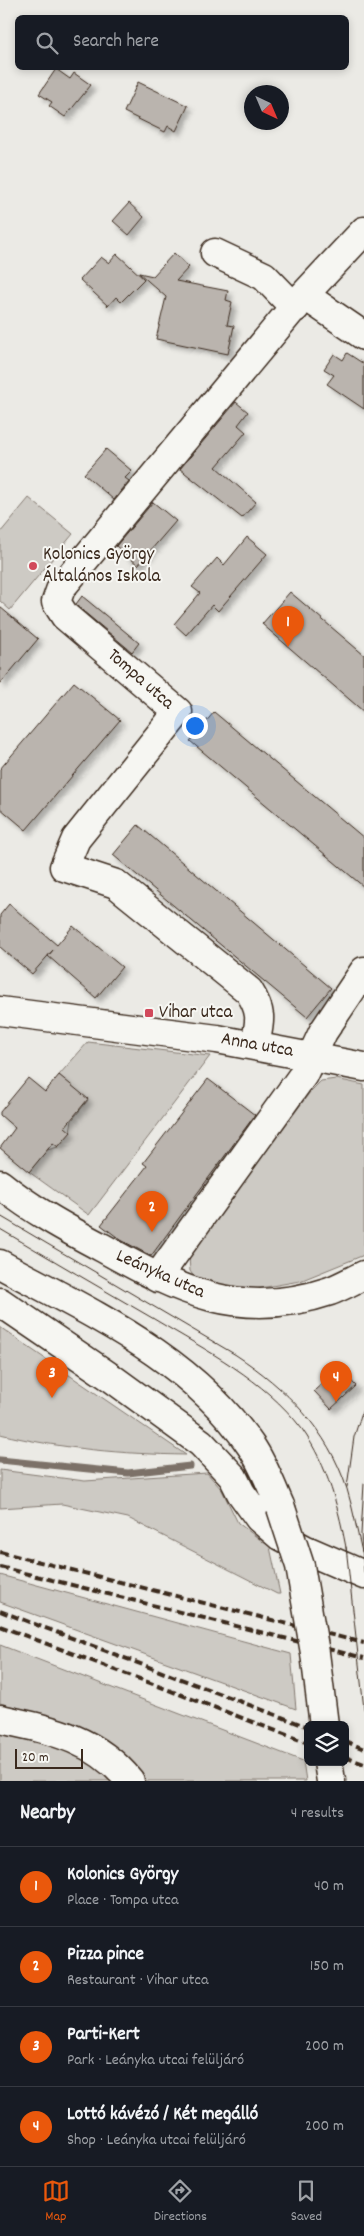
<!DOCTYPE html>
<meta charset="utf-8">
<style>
:root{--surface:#171b24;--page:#242831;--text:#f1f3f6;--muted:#9ea1a6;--line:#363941;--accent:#ea580c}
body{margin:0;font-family:Dekko,sans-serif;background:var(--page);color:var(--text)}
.controls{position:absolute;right:15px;bottom:15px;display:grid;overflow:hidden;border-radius:8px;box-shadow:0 2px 8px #0003}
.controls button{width:45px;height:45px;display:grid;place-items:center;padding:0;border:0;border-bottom:1px solid var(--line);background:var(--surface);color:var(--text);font:25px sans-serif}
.compass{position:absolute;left:244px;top:85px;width:45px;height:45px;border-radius:50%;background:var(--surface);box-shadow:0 2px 8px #0003;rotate:136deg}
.scale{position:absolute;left:15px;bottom:12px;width:68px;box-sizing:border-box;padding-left:5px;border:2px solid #3b2a1e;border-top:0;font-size:14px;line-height:18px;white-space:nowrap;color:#3b2a1e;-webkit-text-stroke:4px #f6f6f2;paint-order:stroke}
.you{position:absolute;left:194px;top:725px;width:18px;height:18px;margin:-12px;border:4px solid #fff;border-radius:50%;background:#1a73e8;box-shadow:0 0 0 8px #1a73e833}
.badge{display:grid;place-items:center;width:32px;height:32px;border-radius:50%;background:var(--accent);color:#fff;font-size:16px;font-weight:700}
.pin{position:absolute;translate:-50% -41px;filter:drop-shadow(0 1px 2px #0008)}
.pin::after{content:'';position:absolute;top:26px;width:18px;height:15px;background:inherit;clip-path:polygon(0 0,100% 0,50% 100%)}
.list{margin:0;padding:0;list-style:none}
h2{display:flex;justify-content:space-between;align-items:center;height:65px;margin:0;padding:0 20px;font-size:21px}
h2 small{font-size:16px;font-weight:400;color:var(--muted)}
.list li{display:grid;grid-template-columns:32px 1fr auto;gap:15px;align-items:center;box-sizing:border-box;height:80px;padding:0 20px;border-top:1px solid var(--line)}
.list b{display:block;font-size:19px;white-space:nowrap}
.list p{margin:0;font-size:16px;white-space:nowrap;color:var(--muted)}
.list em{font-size:16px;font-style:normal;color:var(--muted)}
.icon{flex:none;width:28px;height:28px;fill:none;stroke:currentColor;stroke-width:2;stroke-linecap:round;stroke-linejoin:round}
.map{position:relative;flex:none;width:364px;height:1781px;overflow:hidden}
.search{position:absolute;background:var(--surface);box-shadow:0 2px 8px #0003;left:15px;right:15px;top:15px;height:55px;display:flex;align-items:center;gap:12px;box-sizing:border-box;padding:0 18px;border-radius:8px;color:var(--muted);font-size:19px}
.sheet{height:385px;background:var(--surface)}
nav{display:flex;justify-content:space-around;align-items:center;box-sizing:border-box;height:70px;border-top:1px solid var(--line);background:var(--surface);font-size:14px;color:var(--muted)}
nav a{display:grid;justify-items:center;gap:2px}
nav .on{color:var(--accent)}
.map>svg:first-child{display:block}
.green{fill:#cdcac4;stroke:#847a71}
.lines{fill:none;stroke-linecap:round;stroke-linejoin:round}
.stream{stroke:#7c7167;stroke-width:7}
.building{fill:#bab4ae;stroke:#3b2a1e;filter:url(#shadow)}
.street-casing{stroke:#3b2a1e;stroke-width:31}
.secondary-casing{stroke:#3b2a1e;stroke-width:31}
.street{stroke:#f6f6f2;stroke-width:28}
.secondary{stroke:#f6f6f2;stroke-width:28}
.tram{stroke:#3b2a1e;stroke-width:1}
.rail{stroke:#3b2a1e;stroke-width:4;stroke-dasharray:8 4;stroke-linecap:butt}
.secondary-bridge-casing{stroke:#3b2a1e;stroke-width:31;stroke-linecap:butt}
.secondary-bridge{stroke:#f6f6f2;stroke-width:28}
.poi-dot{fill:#d1495b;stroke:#f6f6f2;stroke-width:2}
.labels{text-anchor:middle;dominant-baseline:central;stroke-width:4;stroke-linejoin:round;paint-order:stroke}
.poi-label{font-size:19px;fill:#3b2a1e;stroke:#f6f6f2;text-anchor:start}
.street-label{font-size:19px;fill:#3b2a1e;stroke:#f6f6f2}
</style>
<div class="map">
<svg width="364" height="1781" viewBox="0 0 364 1781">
<defs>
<filter id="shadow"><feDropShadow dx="4.5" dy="4.5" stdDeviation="2.5" flood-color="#0004"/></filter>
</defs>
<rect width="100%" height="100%" fill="#ebeae5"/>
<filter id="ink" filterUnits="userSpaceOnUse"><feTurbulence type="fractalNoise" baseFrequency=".02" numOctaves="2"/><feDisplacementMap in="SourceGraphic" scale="10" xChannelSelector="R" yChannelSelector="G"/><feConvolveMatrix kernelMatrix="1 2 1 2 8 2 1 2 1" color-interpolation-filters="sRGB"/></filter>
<g filter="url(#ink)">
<path class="green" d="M29,498L73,534L10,610L0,601V533Z
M88,1042L210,1056L89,1215L29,1172L47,1150L58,1147L70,1132L72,1120L88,1100L59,1075Z
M336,1079L364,1085V1255L300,1281L249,1290L198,1283L190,1271L189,1256L310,1092L321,1081Z
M0,1327L18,1340L186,1455C123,1454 62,1449 0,1434Z
M0,1470L85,1481L207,1473L222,1490L238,1523L270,1547L280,1594H277L128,1518L62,1504L0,1508Z
M0,1575L291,1654L296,1709L0,1602Z
M0,1645L303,1761L306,1781H145L126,1760L58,1720L0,1703Z
M0,1734C42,1743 79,1748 110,1781H0Z"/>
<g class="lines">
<path class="stream" d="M0,1460L128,1473L190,1466"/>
</g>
<path class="building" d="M56,69L70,79L74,73L91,85L65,117L49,106L52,102L39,94Z
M138,82L188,106L176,131L168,126L165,132L124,112Z
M129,203L144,217L129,235L113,221Z
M174,253L189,267L176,281L228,291L226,300L232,302L227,325L234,326L228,354L156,339L166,297L139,273L153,276Z
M117,254L144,279L121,302L116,297L108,306L80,280L101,257L109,263Z
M347,353L364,364V409L327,384L334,375L324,369L334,354L343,360Z
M236,402L248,412L238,425L246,432L216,467L256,502L242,518L180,469Z
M106,449L132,471L125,478L129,481L114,500L84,474Z
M153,502L176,521L138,565L116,546Z
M247,537L267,554L218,611L212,605L186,635L174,624L200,593L192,587L217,558L224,565Z
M290,592L364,655V712L262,624Z
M82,596L139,643L132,652L77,606L76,604Z
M0,607L38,639L0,684Z
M74,682L120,720L26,830L0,808V769Z
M214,712L364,838V887L190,741Z
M138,825L331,988L307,1017L113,855Z
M9,904L57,945L73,926L122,967L96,998L48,956L53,950L32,974L0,947V915Z
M59,1075L88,1099L65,1127L71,1132L58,1147L53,1143L29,1172L0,1148L15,1128L0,1115V1112L28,1078L45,1092Z
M208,1079L255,1115L151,1256L121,1240L101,1225L147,1166L143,1163Z
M339,1368L356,1386L331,1409L314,1391Z"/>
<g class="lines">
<defs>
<path id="street" d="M215,253L264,276L295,308
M304,295L364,336
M255,1045C260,1021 263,1013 249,991L116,884L64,867L76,839L178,712L65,616L56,602L61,588L304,295L364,231
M0,1184C32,1210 67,1229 103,1248C179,1291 241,1321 330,1291C341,1287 353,1280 364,1275
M157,1278L303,1075L323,1032L364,971
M0,1719C51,1730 95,1738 130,1781"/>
<path id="secondary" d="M0,1011L217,1039L364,1067
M0,1264C90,1313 192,1358 251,1446C264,1465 272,1488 281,1508
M0,1302L113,1379L201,1443L233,1477L241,1493L259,1518L280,1536L304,1549L364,1575
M328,1762L331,1781"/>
</defs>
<use href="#street" class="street-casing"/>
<use href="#secondary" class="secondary-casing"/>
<use href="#street" class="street"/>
<use href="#secondary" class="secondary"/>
<path class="tram" d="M0,1216L236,1355C286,1388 328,1430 347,1489C353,1509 357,1531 362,1552
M0,1229C51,1259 102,1289 154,1319C207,1351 264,1379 302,1429C328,1466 339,1509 347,1553
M364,1484L361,1534L364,1572
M347,1487L354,1437L364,1406
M346,1547L364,1709"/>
<path class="rail" d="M0,1552L364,1643
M0,1567L364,1658
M0,1611L308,1727
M0,1626L308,1743
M345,1741L364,1749
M345,1757L364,1764"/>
<defs>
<path id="secondary-bridge" d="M281,1508L300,1566L315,1653L324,1725"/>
</defs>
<use href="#secondary-bridge" class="secondary-bridge-casing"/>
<use href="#secondary-bridge" class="secondary-bridge"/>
</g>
</g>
<g class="poi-dot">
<circle cx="33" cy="566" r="5"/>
<rect x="144" y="1008" width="10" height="10" rx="2.5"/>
</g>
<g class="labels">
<g class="poi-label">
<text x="43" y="555">Kolonics György<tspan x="43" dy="22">Általános Iskola</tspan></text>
<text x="159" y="1013">Vihar utca</text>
</g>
<g class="street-label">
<text transform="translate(140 680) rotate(41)">Tompa utca</text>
<text transform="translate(257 1046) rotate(10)">Anna utca</text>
<text transform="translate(160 1275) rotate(24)">Leányka utca</text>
</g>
</g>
</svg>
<div class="controls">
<button><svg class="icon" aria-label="layers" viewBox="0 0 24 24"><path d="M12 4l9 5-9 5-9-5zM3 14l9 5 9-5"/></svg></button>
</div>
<svg class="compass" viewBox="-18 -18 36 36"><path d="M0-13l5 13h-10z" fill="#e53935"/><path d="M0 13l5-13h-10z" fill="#9ea1a6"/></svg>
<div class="scale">20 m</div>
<div class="you"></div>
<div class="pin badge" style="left:288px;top:647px">1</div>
<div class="pin badge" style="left:152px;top:1232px">2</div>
<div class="pin badge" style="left:52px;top:1398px">3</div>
<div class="pin badge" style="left:336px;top:1402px">4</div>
<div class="search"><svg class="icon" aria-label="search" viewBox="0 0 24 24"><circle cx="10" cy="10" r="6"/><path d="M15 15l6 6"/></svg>Search here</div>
</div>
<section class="sheet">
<h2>Nearby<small>4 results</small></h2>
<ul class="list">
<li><span class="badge">1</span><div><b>Kolonics György</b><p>Place · Tompa utca</p></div><em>40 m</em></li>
<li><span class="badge">2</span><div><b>Pizza pince</b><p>Restaurant · Vihar utca</p></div><em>150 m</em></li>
<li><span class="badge">3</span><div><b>Parti-Kert</b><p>Park · Leányka utcai felüljáró</p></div><em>200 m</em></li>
<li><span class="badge">4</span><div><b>Lottó kávézó / Két megálló</b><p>Shop · Leányka utcai felüljáró</p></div><em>200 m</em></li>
</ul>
</section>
<nav>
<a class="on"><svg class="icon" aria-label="map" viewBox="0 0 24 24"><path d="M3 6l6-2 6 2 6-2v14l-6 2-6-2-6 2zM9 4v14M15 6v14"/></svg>Map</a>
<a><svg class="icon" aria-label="directions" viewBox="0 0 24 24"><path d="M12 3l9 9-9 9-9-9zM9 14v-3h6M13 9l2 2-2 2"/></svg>Directions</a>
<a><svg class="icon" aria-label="saved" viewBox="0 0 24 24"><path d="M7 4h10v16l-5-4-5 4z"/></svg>Saved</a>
</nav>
